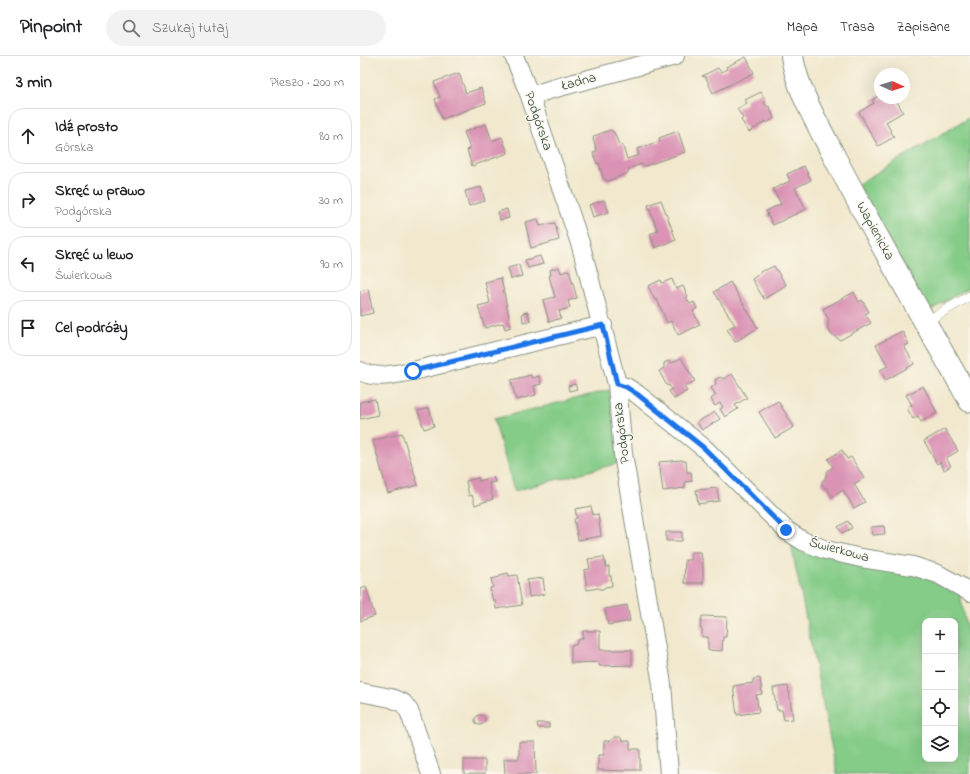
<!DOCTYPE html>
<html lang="pl">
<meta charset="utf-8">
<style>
:root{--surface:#fff;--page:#f2f2f2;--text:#202124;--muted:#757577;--line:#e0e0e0}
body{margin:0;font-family:"Indie Flower",sans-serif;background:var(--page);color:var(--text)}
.controls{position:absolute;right:12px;bottom:12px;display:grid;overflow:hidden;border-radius:8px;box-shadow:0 4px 16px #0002}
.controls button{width:36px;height:36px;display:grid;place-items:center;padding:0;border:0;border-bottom:1px solid var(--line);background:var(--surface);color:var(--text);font:20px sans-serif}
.compass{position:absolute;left:514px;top:12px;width:36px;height:36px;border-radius:50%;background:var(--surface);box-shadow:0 4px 16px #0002;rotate:93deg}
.stop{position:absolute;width:12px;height:12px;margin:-9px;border:3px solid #1a73e8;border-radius:50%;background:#fff}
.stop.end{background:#1a73e8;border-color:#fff;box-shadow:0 1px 4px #0008}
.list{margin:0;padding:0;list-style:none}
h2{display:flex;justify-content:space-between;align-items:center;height:52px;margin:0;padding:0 16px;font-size:17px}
h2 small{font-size:13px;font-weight:400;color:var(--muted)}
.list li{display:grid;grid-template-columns:26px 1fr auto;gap:12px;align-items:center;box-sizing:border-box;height:56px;margin:0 8px 8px;padding:0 8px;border:1px solid var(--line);border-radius:16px}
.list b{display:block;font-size:15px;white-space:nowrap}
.list p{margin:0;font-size:13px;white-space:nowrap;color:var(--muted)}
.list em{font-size:13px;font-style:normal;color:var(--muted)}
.icon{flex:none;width:22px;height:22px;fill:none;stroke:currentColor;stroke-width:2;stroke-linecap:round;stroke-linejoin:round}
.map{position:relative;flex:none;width:610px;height:718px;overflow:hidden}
header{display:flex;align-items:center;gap:24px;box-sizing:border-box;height:56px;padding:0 20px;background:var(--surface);border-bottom:1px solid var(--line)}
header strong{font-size:19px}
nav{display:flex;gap:22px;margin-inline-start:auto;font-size:14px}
.search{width:280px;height:36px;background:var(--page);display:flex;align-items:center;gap:10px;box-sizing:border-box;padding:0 14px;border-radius:22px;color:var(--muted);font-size:15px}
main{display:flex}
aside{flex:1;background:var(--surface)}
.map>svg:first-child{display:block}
.green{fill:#85cc88;stroke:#52845e;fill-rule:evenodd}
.building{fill:#da93b4}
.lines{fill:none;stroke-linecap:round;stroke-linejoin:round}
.service-casing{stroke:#889280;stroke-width:10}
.minor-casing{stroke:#889280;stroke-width:20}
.tertiary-casing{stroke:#889280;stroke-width:24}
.service{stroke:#fff;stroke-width:9}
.minor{stroke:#fff;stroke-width:18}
.tertiary{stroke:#fff;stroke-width:22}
.route{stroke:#1a73e8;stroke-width:5}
.labels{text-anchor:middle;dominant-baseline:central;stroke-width:3;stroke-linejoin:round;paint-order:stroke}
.street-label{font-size:14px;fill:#1f3d34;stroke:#fbf7ec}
</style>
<header>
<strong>Pinpoint</strong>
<div class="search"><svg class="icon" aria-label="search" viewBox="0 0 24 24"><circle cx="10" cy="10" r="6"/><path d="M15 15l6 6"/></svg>Szukaj tutaj</div>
<nav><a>Mapa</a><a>Trasa</a><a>Zapisane</a></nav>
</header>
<main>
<aside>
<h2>3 min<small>Pieszo · 200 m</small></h2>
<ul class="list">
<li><svg class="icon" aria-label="ahead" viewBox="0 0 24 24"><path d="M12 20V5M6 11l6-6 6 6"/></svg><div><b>Idź prosto</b><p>Górska</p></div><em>80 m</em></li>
<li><svg class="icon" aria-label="right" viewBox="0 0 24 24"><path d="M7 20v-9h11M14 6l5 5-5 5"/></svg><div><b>Skręć w prawo</b><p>Podgórska</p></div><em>30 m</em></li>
<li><svg class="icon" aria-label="left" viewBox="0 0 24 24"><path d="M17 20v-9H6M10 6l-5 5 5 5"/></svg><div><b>Skręć w lewo</b><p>Świerkowa</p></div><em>90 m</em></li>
<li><svg class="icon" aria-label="arrive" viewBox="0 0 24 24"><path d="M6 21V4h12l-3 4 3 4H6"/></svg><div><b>Cel podróży</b></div></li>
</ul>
</aside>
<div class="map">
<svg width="610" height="718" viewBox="0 0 610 718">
<rect width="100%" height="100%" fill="#fbf7ec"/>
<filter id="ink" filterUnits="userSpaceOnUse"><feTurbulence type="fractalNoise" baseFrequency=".025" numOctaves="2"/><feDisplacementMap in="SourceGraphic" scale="8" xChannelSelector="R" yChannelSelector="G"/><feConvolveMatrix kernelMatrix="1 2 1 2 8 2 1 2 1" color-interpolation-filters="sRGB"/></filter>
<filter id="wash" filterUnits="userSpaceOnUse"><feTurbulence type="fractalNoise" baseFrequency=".012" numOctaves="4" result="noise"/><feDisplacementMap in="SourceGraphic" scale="16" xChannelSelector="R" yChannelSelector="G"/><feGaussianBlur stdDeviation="0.9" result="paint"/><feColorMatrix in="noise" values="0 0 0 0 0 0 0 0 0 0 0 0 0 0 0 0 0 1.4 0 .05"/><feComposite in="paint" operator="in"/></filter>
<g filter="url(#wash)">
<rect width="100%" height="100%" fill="#f1e8cd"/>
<path class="green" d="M610,61V231L569,255L498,128Z
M249,334L259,407L154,435L134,363Z
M430,483L551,515L599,534L610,587V718H477ZM565,565H595V703H565Z"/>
<g id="blocks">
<path class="building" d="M386,1L394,17L353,37L345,20L343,21L342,20L358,12L361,16L367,13L366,11Z
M99,17L106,37L121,32L126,47L82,63L75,43L80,41L74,26Z
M401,36L406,45L404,46L407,51L409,50L414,62L407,67L406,65L389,76L381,64L383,62L377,53L387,47L385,44Z
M520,39V42H535L543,56L526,66L534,81L518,90L499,56L514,47L512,44Z
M126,68L132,85L142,81L148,97L112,110L107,94L110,93L104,76Z
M250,74L254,76L259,89L262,88L267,103L279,99L277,93L300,85L299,82L318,75L325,96L285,110L281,108L269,113L268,117L248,125L243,122L239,107L237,108L233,97L237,95L233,83L234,80Z
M444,110L451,124L435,132L446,153L413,169L409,161H408L407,159L408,158L406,155L421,148L413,133L430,125L427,118Z
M121,131L125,145L109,150L105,135Z
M244,144L249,156L233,161L229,149Z
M301,144L316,184L295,192L290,178L298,175L288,149Z
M147,153L149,162L140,164L138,156Z
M178,163L180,170L195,167L199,184L171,192L165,166Z
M180,200L183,208L168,212L165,204Z
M159,209L162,220L151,223L148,212Z
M414,210L426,229L404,243L392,223L399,218L400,216L404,214H406Z
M199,211L201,217L209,214L217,242L208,245L210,252L199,255L201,262L189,266L183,244L195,241L189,220L191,219L190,214Z
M141,222L151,271L145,273L143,267L125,272L118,250L130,247L125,226Z
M312,223L316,233L323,230L328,241L326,242L330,248L334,246L337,252L333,255L340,269L318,279L311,265L307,267L297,243L295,244L288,230L301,224L302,227Z
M370,226L398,272L375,286L367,273L375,269L354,236Z
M8,233L13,257L0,260V235Z
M494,236L499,246L502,244L509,256L505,258L511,267L480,284L471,278L468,273V264H469L463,253Z
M168,256L170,265L163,266L162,257Z
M542,275L549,288L544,290L554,308L526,324L520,314L528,310L516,289Z
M321,302L335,325L324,331L327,335L314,343L309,335L312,333L309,329L307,330L299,315L304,312V307L308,305L312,307Z
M372,318L387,342L375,349L378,353L365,361L360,353L363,351L360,347L355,350L351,343L356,339L351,332L356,328L355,324L360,321L364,323Z
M171,319L172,322L179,320L181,328L174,330L176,339L156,344L151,324Z
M215,328L217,333L209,335L208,330Z
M563,330L577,357L561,366L558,360L553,363L547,352L552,349L546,339Z
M15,343L18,359L0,363V346Z
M418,345L434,371L415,382L399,356Z
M69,352L74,370L64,373L58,355Z
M355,356L360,363L342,374L337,366Z
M585,373L598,395L586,402L591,410L584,414L580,406L577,408L564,385Z
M42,377L58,429L28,437L13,385Z
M482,394L487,403L491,401L504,422L494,428L505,446L494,452L483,434L472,441L467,432H464L462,429V425L465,423L467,415L473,411L468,403Z
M322,404V405H326L327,416H331L332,425L325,426V432L303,435L299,406Z
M133,421L135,426L129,427L133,443L115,449L112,439L109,440L106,425L118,422L119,425Z
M357,432L359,445L338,448L336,434Z
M231,450L233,459L238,458L241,480L218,484L214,463L217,462L215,453Z
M488,465L492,472L482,477L478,471Z
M524,470L525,478L512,479L511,471Z
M306,476H322V485H306Z
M331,496H341L342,504H343V527H324L325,504H331Z
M244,501L246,511L249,510V520H251L252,530L245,531L243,533H240L238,532L227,534L224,514L230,513L228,503Z
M148,517L149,520L157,519L162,549L136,553L135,544L133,545L130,532L133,531L131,523L140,521V519Z
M183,522L185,538L169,541L167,524Z
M6,531L15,560L0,565V533Z
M267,549L270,565L248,569L245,553Z
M342,560L367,561L366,581H363L362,595L348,594V581H342V573L340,572Z
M223,575H240V594H272V609L239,610V606L211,607V589H216L218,584L223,582Z
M400,622L402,638L396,639L399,656L377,659L373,630L393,627V623Z
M428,630L433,663L424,664L422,654H417L413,632Z
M115 664a5 5 0 1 1 10 0a5 5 0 1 1-10 0Z
M177,667H189V672H178Z
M254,681H260L263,685H270V693H280V714H265V715L238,714V699H244V685H250Z
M159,686H175L176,718H145L144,703H159Z
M104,704H125V718H104Z"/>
</g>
</g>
<g filter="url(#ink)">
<use href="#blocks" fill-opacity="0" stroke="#889280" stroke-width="1"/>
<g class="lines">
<defs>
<path id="service" d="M565,266L610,240"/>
<path id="minor" d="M154,0L170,40L221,190L257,328L263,398L302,628L309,718
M170,40L192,33L315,0
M0,315C17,324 35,318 53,315L243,269
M257,328L266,331L277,338L344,392L426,474L443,485L466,494L501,502L553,510L578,518L610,536
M0,636L31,642L43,647L49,655L71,718"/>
<path id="tertiary" d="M432,0C437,34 459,70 474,100C517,183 564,264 610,345"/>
</defs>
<use href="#service" class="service-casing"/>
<use href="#minor" class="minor-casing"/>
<use href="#tertiary" class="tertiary-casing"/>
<use href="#service" class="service"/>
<use href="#minor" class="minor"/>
<use href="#tertiary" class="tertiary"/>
</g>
</g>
<g class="lines" filter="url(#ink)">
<path class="route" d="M53,315L243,269L257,328L266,331L277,338L344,392L426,474"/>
</g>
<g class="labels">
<g class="street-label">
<text transform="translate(219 26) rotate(-15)">Ładna</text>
<text transform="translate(178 65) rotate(71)">Podgórska</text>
<text transform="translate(515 175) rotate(61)">Wapienicka</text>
<text transform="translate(262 377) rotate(-97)">Podgórska</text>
<text transform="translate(479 494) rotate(15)">Świerkowa</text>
</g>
</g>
</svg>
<div class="controls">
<button>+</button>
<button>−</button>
<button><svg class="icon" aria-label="locate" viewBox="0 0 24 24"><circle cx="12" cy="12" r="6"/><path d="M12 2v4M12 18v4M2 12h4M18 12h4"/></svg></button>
<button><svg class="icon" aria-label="layers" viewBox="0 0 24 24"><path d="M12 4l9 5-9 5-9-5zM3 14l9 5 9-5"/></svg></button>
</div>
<svg class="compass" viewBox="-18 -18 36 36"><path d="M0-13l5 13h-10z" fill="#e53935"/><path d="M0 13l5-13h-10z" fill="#757577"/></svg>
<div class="stop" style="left:53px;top:315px"></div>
<div class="stop end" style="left:426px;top:474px"></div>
</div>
</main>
